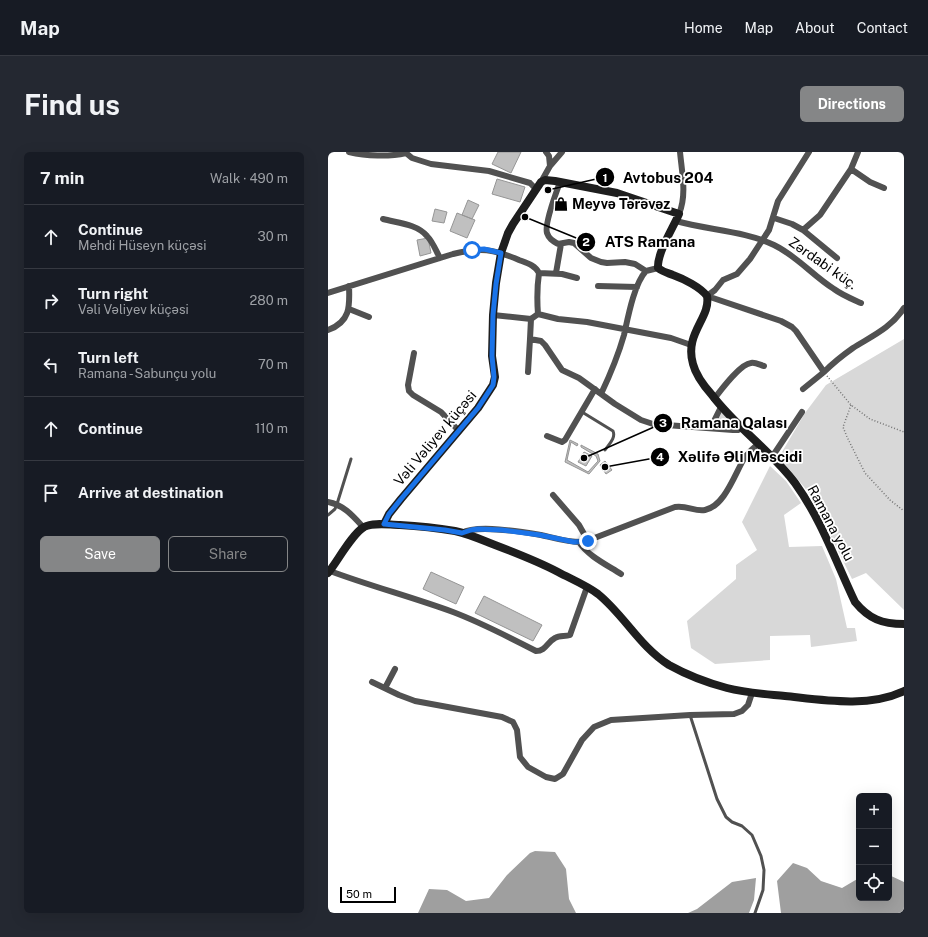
<!DOCTYPE html>
<meta charset="utf-8">
<style>
:root{--surface:#171b24;--page:#242831;--text:#f1f3f6;--muted:#9ea1a6;--line:#363941;--accent:#858687}
body{margin:0;font-family:"Public Sans",sans-serif;background:var(--page);color:var(--text)}
.controls{position:absolute;right:12px;bottom:12px;display:grid;overflow:hidden;border-radius:6px;box-shadow:0 4px 16px #0002}
.controls button{width:36px;height:36px;display:grid;place-items:center;padding:0;border:0;border-bottom:1px solid var(--line);background:var(--surface);color:var(--text);font:20px sans-serif}
.scale{position:absolute;left:12px;bottom:10px;width:56px;box-sizing:border-box;padding-left:4px;border:2px solid #000;border-top:0;font-size:11px;line-height:14px;white-space:nowrap;color:#000;-webkit-text-stroke:3px #fff;paint-order:stroke}
.stop{position:absolute;width:12px;height:12px;margin:-9px;border:3px solid #1a73e8;border-radius:50%;background:#fff}
.stop.end{background:#1a73e8;border-color:#fff;box-shadow:0 1px 4px #0008}
.list{margin:0;padding:0;list-style:none}
h2{display:flex;justify-content:space-between;align-items:center;height:52px;margin:0;padding:0 16px;font-size:17px}
h2 small{font-size:13px;font-weight:400;color:var(--muted)}
.list li{display:grid;grid-template-columns:26px 1fr auto;gap:12px;align-items:center;box-sizing:border-box;height:64px;padding:0 16px;border-top:1px solid var(--line)}
.list b{display:block;font-size:15px;white-space:nowrap}
.list p{margin:0;font-size:13px;white-space:nowrap;color:var(--muted)}
.list em{font-size:13px;font-style:normal;color:var(--muted)}
.actions{display:flex;gap:8px;padding:12px 16px}
.actions a{flex:1;padding:9px 0;border:1px solid var(--accent);border-radius:6px;text-align:center;font-size:14px;color:var(--accent)}
.actions .main{background:var(--accent);color:#fff}
.icon{flex:none;width:22px;height:22px;fill:none;stroke:currentColor;stroke-width:2;stroke-linecap:round;stroke-linejoin:round}
.map{position:relative;flex:none;width:576px;height:761px;overflow:hidden;border-radius:6px}
header{display:flex;align-items:center;gap:24px;box-sizing:border-box;height:56px;padding:0 20px;background:var(--surface);border-bottom:1px solid var(--line)}
header strong{font-size:19px}
nav{display:flex;gap:22px;margin-inline-start:auto;font-size:14px}
.intro{display:flex;align-items:center;justify-content:space-between;box-sizing:border-box;height:96px;padding:0 24px}
h1{margin:0;font-size:28px}
.button{padding:10px 18px;border-radius:6px;background:var(--accent);color:#fff;font-size:14px;font-weight:700}
main{display:flex;gap:24px;padding:0 24px}
aside{flex:1;background:var(--surface);border-radius:6px;box-shadow:0 4px 16px #0002}
.map>svg:first-child{display:block}
.green{fill:#d8d8d8}
.water{fill:#9f9f9f}
.building{fill:#c0c0c0;stroke:#959595}
.lines{fill:none;stroke-linecap:round;stroke-linejoin:round}
.path{stroke:#737373;stroke-width:1.5;stroke-dasharray:1 2;stroke-linecap:butt}
.lane{stroke:#515151;stroke-width:3}
.street{stroke:#515151;stroke-width:6}
.secondary{stroke:#1e1e1e;stroke-width:8}
.route{stroke:#1a73e8;stroke-width:5}
.labels{text-anchor:middle;dominant-baseline:central;stroke-width:3.5;stroke-linejoin:round;paint-order:stroke}
.poi-label{font-size:14px;font-weight:bold;fill:#000;stroke:#fff;text-anchor:start}
.street-label{font-size:14px;fill:#000;stroke:#fff}
.leader{fill:none;stroke:#000;stroke-width:1.5}
.callout-dot{fill:#000;stroke:#fff;stroke-width:1.5}
.mark-label{font-size:12px;text-anchor:middle;font-weight:bold;fill:#fff}
.callout-label{font-size:15px;text-anchor:middle;font-weight:bold;fill:#000;stroke:#fff;stroke-width:3.5;stroke-linejoin:round;paint-order:stroke}
</style>
<header>
<strong>Map</strong>
<nav><a>Home</a><a>Map</a><a>About</a><a>Contact</a></nav>
</header>
<div class="intro"><h1>Find us</h1><a class="button">Directions</a></div>
<main>
<aside>
<h2>7 min<small>Walk · 490 m</small></h2>
<ul class="list">
<li><svg class="icon" aria-label="ahead" viewBox="0 0 24 24"><path d="M12 20V5M6 11l6-6 6 6"/></svg><div><b>Continue</b><p>Mehdi Hüseyn küçəsi</p></div><em>30 m</em></li>
<li><svg class="icon" aria-label="right" viewBox="0 0 24 24"><path d="M7 20v-9h11M14 6l5 5-5 5"/></svg><div><b>Turn right</b><p>Vəli Vəliyev küçəsi</p></div><em>280 m</em></li>
<li><svg class="icon" aria-label="left" viewBox="0 0 24 24"><path d="M17 20v-9H6M10 6l-5 5 5 5"/></svg><div><b>Turn left</b><p>Ramana - Sabunçu yolu</p></div><em>70 m</em></li>
<li><svg class="icon" aria-label="ahead" viewBox="0 0 24 24"><path d="M12 20V5M6 11l6-6 6 6"/></svg><div><b>Continue</b></div><em>110 m</em></li>
<li><svg class="icon" aria-label="arrive" viewBox="0 0 24 24"><path d="M6 21V4h12l-3 4 3 4H6"/></svg><div><b>Arrive at destination</b></div></li>
</ul>
<div class="actions"><a class="main">Save</a><a>Share</a></div>
</aside>
<div class="map">
<svg width="576" height="761" viewBox="0 0 576 761">
<rect width="100%" height="100%" fill="#fff"/>
<path class="green" d="M576,187V458L538,421L524,427L482,342L451,305L477,261L498,233Z
M394,260L406,273L405,275L387,273Z
M442,314L458,329L473,351L456,363L461,395L494,394L508,427L519,476H527L529,489L483,495L482,483L442,484V508L387,512L363,496L359,469L408,427V413L429,398L414,370Z"/>
<path class="water" d="M207,699L227,700L238,717L241,747L248,761H90L101,737L119,738L138,749L161,746L179,723L202,701Z
M465,711L479,716L493,729L514,736L531,726V746H561V723L576,730V761H453L449,729Z
M428,726L426,748L421,761H360L369,757L404,730Z"/>
<path class="building" d="M170,0H193L183,21L164,12Z
M169,27L197,35L192,50L164,42Z
M140,48L151,53L144,67L134,63Z
M107,57L119,60L116,71L104,69Z
M129,61L147,68L139,86L122,79Z
M100,86L103,101L92,104L89,88Z
M242,288L250,292L249,294L243,290L239,308L260,320L270,309L268,304L253,295V293L270,302L272,309L261,322L237,310Z
M256,300L264,304L258,314L250,310Z
M277,309L284,318L278,322L272,313Z
M103,420L136,435L128,452L95,437Z
M156,444L214,473L205,489L147,461Z"/>
<g class="lines">
<path class="path" d="M499,224L523,253L542,267L576,280
M523,253L515,275L519,285L537,321L562,348L576,359"/>
<path class="lane" d="M254,260L285,279C288,286 281,292 277,298
M0,363L7,357L9,352L23,307
M362,563L389,647L398,665L404,670L414,674L424,683L433,704L436,718L435,738L427,761"/>
<path class="street" d="M21,0C38,4 61,5 78,1L84,6L103,12L161,19L202,31L208,37
M222,14L234,0
M523,17L542,30L556,36
M213,30L222,14L221,4L218,0
M232,30C228,41 216,72 219,81C221,87 225,89 230,92L241,90L246,91L263,106L273,110L279,111L297,110L307,112L318,119L330,116
M351,62C359,43 354,21 352,0
M446,66L464,72L475,78L492,63L523,17L530,0
M55,67C70,71 89,72 99,84C105,90 108,99 112,106
M348,69C380,78 417,79 446,93C469,104 485,124 506,137C514,143 524,147 533,151
M475,78L509,106
M228,121L233,92
M270,134L309,135
M0,141L125,102C153,95 165,97 191,108C199,111 207,113 211,121L234,122L249,126
M379,144L387,138L395,128L409,122L422,107L441,78L450,49L481,0
M379,144L453,169L464,175L468,179L496,220L475,237
M21,157L41,165
M210,162C209,149 209,135 211,121
M165,163L203,167L202,187L213,189L217,193L234,218L251,226L287,252L313,268L325,272L405,278H410L414,276
M203,167L210,162L230,167L259,170L343,186L363,193
M0,178C22,170 22,155 21,134
M86,201L80,233L81,239L85,243L113,260L131,279
M200,220L202,187
M496,220C505,211 515,203 525,196C544,184 563,176 576,156
M273,242C282,223 290,204 296,183C300,165 306,132 318,119
M386,247C393,238 412,212 423,211C427,210 432,213 436,214
M383,275L393,255
M219,284L234,290L237,288L267,237
M444,305L474,260
M225,343L251,373L260,389
M0,350C16,353 25,364 36,376
M134,381C149,372 195,380 213,383C227,386 241,391 256,390L347,355C359,353 367,360 377,358C397,354 407,321 417,305C421,300 425,296 430,292
M251,390C260,404 279,413 293,422
M2,419C42,434 84,445 125,460C154,471 181,485 208,499C218,499 219,490 227,486C232,483 237,485 242,483L259,435
M44,530L71,543L87,549L174,565L185,570L189,578L192,605L200,615L218,625L227,627L235,622L254,588L266,575L283,568L362,563L406,562L414,559L420,553L424,541
M57,536L67,517"/>
<path class="secondary" d="M56,372L61,362L73,347L150,256L165,233L167,225L164,204L165,163L168,131L173,101L180,81L185,72L213,30L217,28L227,29L289,41L351,62C345,76 329,101 330,116C335,120 340,121 345,123C356,127 372,135 379,144C383,166 356,181 365,212C368,224 376,234 384,243C408,275 443,299 467,331C493,367 508,410 527,450C541,467 554,472 576,472
M0,421C9,410 24,382 36,375C46,370 61,373 72,373C90,374 109,376 127,379C141,382 154,388 167,393C188,401 209,409 230,420C243,427 258,433 270,442C296,463 312,495 341,513C359,523 380,531 399,536C418,541 437,542 457,544C495,548 540,556 576,539"/>
</g>
<g class="lines">
<path class="route" d="M144,98L156,97L173,101L168,132L165,163L164,204L166,225L165,233L150,256L73,347L61,362L56,372L117,378L134,381L143,378L150,377L174,378L212,383L246,390L260,389"/>
</g>
<defs>
<symbol id="shop-bare" viewBox="-9 -9 18 18"><path d="M-5-2.5h2.3a2.7 3.5 0 0 1 5.4 0H5L5.5 6h-11ZM-1.5-2.5h3a1.5 2.3 0 0 0-3 0Z" fill="#000" stroke="#fff" stroke-width="2.5" paint-order="stroke"/></symbol>
</defs>
<g fill-rule="evenodd">
<use href="#shop-bare" x="223" y="42" width="20" height="20"/>
</g>
<g class="labels">
<g class="poi-label">
<text x="244" y="52">Meyvə Tərəvəz</text>
</g>
<g class="street-label">
<text transform="translate(495 111) rotate(35)">Zərdabi küç.</text>
<text transform="translate(107 286) rotate(-50)">Vəli Vəliyev küçəsi</text>
<text transform="translate(503 371) rotate(62)">Ramana yolu</text>
</g>
</g>
<path class="leader" d="M220 38L277 25M197 65L258 90M256 306L335 271M277 315L332 305"/>
<g class="callout-dot">
<circle cx="220" cy="38" r="4"/>
<circle cx="197" cy="65" r="4"/>
<circle cx="256" cy="306" r="4"/>
<circle cx="277" cy="315" r="4"/>
<circle cx="277" cy="25" r="10"/>
<circle cx="258" cy="90" r="10"/>
<circle cx="335" cy="271" r="10"/>
<circle cx="332" cy="305" r="10"/>
</g>
<g class="mark-label">
<text x="277" y="30">1</text>
<text x="258" y="94">2</text>
<text x="335" y="275">3</text>
<text x="332" y="309">4</text>
</g>
<g class="callout-label">
<text x="340" y="31">Avtobus 204</text>
<text x="322" y="95">ATS Ramana</text>
<text x="406" y="276">Ramana Qalası</text>
<text x="412" y="310">Xəlifə Əli Məscidi</text>
</g>
</svg>
<div class="controls">
<button>+</button>
<button>−</button>
<button><svg class="icon" aria-label="locate" viewBox="0 0 24 24"><circle cx="12" cy="12" r="6"/><path d="M12 2v4M12 18v4M2 12h4M18 12h4"/></svg></button>
</div>
<div class="scale">50 m</div>
<div class="stop" style="left:144px;top:98px"></div>
<div class="stop end" style="left:260px;top:389px"></div>
</div>
</main>
